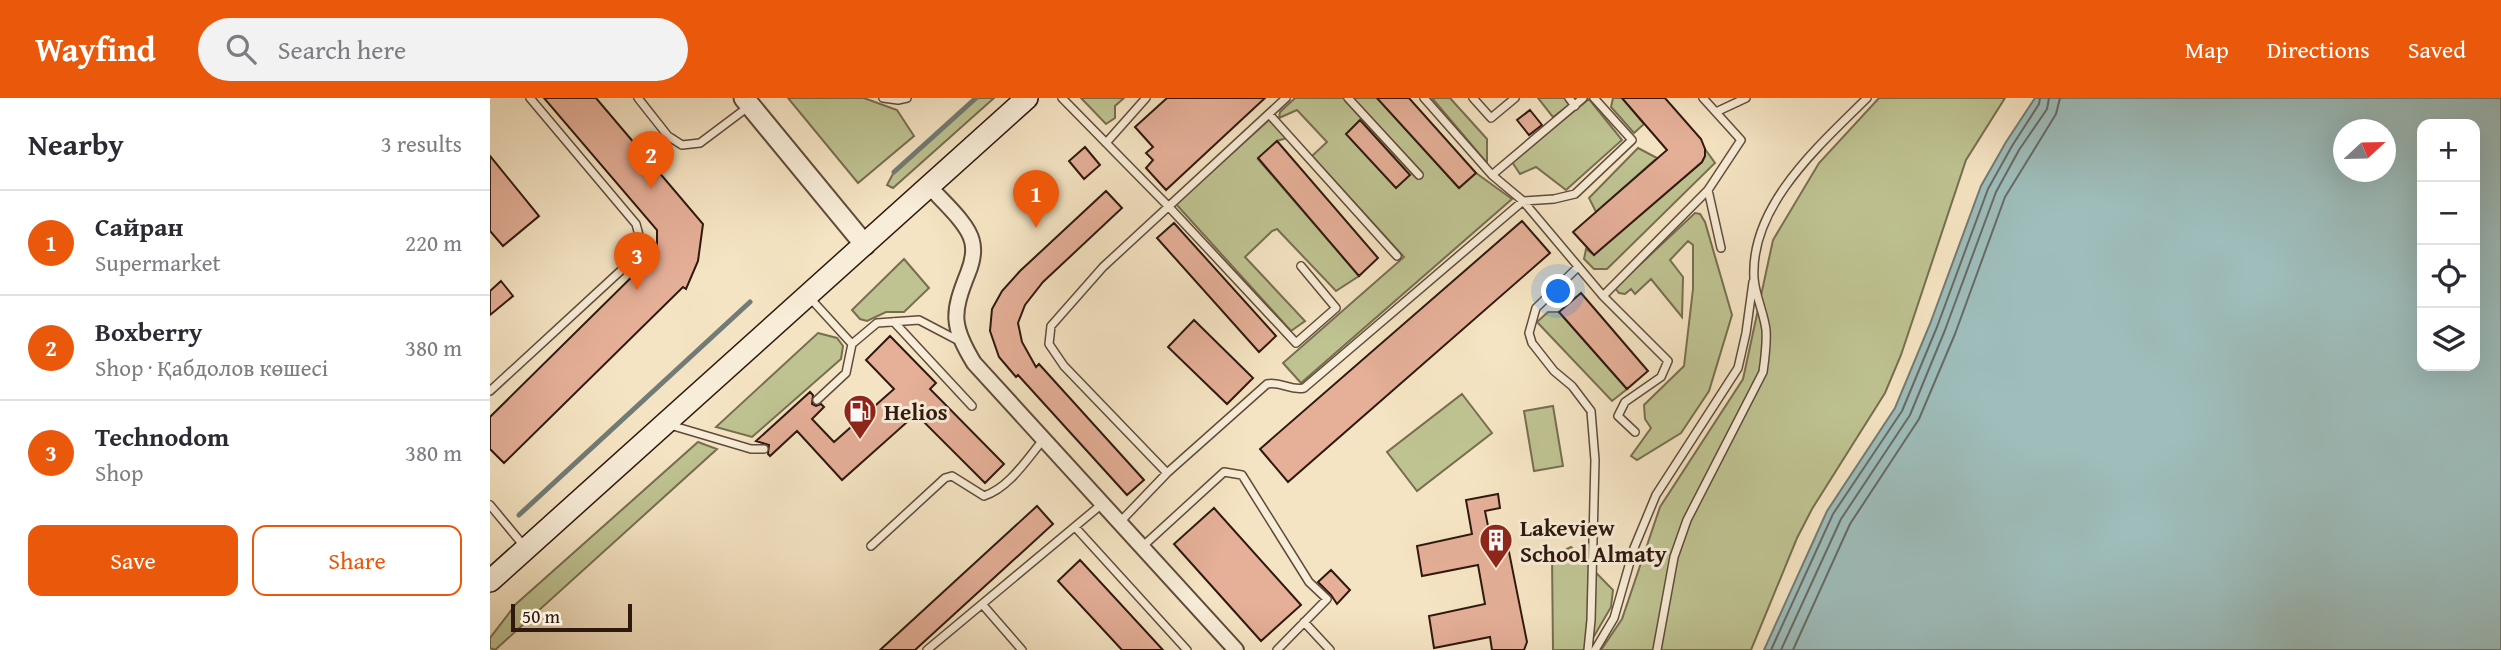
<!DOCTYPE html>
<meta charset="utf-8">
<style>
:root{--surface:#fff;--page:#f2f2f3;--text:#2b2b33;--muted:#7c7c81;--line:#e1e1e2;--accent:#ea580c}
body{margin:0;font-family:"Gentium Book Plus",serif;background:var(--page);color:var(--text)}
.controls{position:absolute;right:21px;top:21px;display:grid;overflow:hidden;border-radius:14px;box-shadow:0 7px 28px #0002}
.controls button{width:63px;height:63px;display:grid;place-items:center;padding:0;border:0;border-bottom:2px solid var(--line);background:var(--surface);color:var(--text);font:35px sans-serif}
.compass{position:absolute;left:1843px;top:21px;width:63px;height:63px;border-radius:50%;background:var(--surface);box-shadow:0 7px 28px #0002;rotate:68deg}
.scale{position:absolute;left:21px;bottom:18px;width:121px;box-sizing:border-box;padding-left:7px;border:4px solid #2f180e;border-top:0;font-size:19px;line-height:24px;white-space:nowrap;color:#2f180e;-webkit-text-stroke:5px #f8edd8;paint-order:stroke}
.you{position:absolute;left:1069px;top:194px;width:24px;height:24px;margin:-18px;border:5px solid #fff;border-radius:50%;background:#1a73e8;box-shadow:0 0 0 10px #1a73e833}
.badge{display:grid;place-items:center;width:46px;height:46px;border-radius:50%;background:var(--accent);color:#fff;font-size:23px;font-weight:700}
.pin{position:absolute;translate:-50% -58px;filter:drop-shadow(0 2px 4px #0008)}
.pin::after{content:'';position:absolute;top:37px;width:24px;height:21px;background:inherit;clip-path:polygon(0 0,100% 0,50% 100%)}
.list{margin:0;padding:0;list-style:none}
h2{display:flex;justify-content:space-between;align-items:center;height:91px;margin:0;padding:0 28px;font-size:30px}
h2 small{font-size:23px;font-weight:400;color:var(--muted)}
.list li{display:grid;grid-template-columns:46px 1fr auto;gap:21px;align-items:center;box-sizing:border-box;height:105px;padding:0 28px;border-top:2px solid var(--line)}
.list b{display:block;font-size:26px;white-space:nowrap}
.list p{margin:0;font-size:23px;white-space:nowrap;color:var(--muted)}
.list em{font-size:23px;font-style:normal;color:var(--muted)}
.actions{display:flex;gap:14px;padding:21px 28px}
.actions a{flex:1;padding:16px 0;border:2px solid var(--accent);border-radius:14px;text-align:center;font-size:24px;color:var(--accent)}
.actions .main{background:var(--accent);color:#fff}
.icon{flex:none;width:38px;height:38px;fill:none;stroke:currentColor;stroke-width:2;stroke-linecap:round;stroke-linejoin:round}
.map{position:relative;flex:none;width:2011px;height:552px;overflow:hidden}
header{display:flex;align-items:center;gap:42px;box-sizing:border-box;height:98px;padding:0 35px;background:var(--accent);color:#fff}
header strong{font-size:33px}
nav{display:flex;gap:38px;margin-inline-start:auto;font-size:24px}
.search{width:490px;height:63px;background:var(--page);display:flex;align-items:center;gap:18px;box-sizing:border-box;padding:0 24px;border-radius:38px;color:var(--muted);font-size:26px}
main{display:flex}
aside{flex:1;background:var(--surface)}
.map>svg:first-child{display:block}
.green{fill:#bfc392;stroke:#776e50;stroke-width:2}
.water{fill:#9ebdbb;stroke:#727b76;stroke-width:2;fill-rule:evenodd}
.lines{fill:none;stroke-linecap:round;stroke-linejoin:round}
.shore{stroke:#666a64;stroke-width:2}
.stream{stroke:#727b76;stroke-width:5}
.building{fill:#e5af98;stroke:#2f180e;stroke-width:2}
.service-casing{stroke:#604b3b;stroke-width:10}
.minor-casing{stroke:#604b3b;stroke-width:18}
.tertiary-casing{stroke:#604b3b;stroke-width:23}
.secondary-casing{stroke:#2f180e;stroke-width:24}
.service{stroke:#f8edd8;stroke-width:7}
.minor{stroke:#f8edd8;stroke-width:14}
.tertiary{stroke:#f8edd8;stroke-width:19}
.secondary{stroke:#f8edd8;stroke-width:21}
.labels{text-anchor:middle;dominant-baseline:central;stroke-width:6;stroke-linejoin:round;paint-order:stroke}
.poi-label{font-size:23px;font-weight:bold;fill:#2f180e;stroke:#f8edd8;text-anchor:start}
</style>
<header>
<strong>Wayfind</strong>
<div class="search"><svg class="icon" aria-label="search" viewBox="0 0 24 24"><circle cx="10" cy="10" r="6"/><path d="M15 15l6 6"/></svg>Search here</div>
<nav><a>Map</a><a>Directions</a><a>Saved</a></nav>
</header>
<main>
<aside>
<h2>Nearby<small>3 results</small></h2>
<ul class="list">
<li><span class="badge">1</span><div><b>Сайран</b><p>Supermarket</p></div><em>220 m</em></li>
<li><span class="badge">2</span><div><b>Boxberry</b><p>Shop · Қабдолов көшесі</p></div><em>380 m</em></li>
<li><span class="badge">3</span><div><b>Technodom</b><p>Shop</p></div><em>380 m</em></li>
</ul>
<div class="actions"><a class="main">Save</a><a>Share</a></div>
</aside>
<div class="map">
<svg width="2011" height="552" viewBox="0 0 2011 552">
<rect width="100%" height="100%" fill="#f5e4c3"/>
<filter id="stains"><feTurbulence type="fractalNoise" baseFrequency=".00286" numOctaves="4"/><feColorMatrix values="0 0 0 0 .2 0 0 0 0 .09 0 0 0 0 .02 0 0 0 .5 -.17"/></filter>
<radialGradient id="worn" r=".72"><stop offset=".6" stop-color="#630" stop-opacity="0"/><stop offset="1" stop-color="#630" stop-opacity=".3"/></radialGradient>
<path class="green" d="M298,0H374L407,12L424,38L368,85Z
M486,0H504L403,90L397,87L404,74Z
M591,0H634L625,8V20L616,26Z
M805,0H887L969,90L986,75L1022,101L811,285L793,265L914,159L822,58L837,44L807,12L789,20L790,14Z
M942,0H960L997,41V65Z
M1048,0H1079L1082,5L1063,19Z
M1123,0H1132L1154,26L1144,35L1121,9Z
M1389,0H1515L1476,62L1411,257L1395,295L1322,411L1307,440L1261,552H1111L1132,521L1170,409L1253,281L1283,142L1329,65Z
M1099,1L1132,42L1076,92L1046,69L1030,76L1022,64Z
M780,21L797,40L787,43L768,61L869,178L846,193L787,131L782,133L755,159L815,223L801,233L686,106Z
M1148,50L1167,60L1106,114L1099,100Z
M1215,51L1225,65L1117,171H1104L1094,161L1096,151L1104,157L1212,64Z
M1205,115L1210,116L1215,124L1242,217L1219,293L1191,335L1147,362L1141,358L1161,330L1155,321L1154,307L1194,268L1203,191V147L1198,143L1180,162L1193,179L1192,219L1161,181L1145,196L1141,191L1135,196L1129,195L1125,190Z
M414,161L439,190L414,214H396L377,223L370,221L362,212Z
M1058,214H1069L1137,291L1122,303L1047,224Z
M328,235L347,240L353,248L351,261L262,339L226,329Z
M972,296L1002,335L927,393L897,354Z
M1063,308L1073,368L1044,373L1034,313Z
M208,344L227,351L5,552L0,550V540L26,506Z
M1081,449L1123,492L1121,509L1096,552H1063L1062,458Z"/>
<path class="water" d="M1545,0H2011V552H1274L1337,413L1405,310L1440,226L1491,88L1516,44ZM1932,26H1985V268H1932ZM1854,32H1896V74H1854Z"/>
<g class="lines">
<path class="shore" d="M1281,552L1343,416L1412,313L1447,229L1498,91L1522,48L1549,6L1550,0
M1291,552L1351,421L1420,317L1455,232L1506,94L1529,52L1557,11L1559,0
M1303,552L1360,426L1429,321L1465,236L1515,99L1566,16L1570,0"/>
<path class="stream" d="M404,74L486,0
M29,417L260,204"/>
</g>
<path class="building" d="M54,0H106L213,126L208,163L196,191L193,189L14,365L0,351V319L167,154V132Z
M677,0H775L676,92L656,70L663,62L656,55L663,49L645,29Z
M887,0H919L986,75L969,90Z
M1132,0H1175L1211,41L1215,51V58L1212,64L1104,157L1083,134L1177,52Z
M1040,12L1052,27L1039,37L1027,22Z
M870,22L920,77L906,90L856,36Z
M787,43L888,160L869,178L768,60Z
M595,49L610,67L594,81L579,63Z
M0,58L49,118L13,148L0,133Z
M616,93L632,110L553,184L535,207L528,225L532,244L546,269L549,266L654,382L637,397L528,277L526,279L509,259L500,233L502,211L512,193L530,173Z
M1032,123L1060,155L798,384L770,351Z
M684,125L786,238L769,254L667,140Z
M11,183L23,198L0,217V193Z
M1091,195L1158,273L1137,291L1069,214Z
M704,222L763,280L737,306L678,249Z
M400,238L446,285L440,291L514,366L495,385L426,316L352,382L307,333L280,358L278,356L279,347L266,343L320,294L323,297L322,306L326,308L331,306L334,309L322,321L344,344L404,291L376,262Z
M1008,396L1010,410L995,413L1000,438L1015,434L1037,544L1034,552H1002L1000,539L944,550L939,518L995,506L988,467L932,478L927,448L982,436L976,402Z
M547,408L563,426L425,552H390Z
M724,410L811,507L771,543L684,446Z
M590,462L673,552H632L568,483Z
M841,472L860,492L847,506L841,497L828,484Z"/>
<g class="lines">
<defs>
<path id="service" d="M148,0L178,38L192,47L210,45L258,9
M393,0L408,2L417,0
M572,0L679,109L806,245L846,210L811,168
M858,0L929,77
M934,0L1002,77
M983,0L1001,20L1025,0
M1079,0L1085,8
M1093,0L1002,77L1033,103L1113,198L1178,263L1171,279L1135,304L1128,318L1145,334
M1213,0L1251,42L1218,92L1231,150
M1226,14L1256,0
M779,16L907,158
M616,45L656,0
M1088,169L1046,210L1039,235L1042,245L1064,273L1082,288L1101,313L1105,362L1101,522L1098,552
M1113,198L1218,92
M320,200L362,246
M404,224L482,308
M0,293L138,166L152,148L146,126L40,0
M327,302L356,275L362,246L387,225L429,222L471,244
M180,327L261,351H274
M677,375L574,268L559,246L561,228L613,169L796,0
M0,407L34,448
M630,424L677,375L777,286C791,283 800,293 814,290L1033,103L1064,101L1085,96L1142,42L1104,0
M585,429L697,552
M381,448L455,380L462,378L494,398C519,390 537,361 553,342
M652,449L734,374L752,377L819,484L837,501L787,552
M492,506L532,552
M814,524L840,552
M437,552L612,406
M1105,552L1124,520L1144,450L1166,397L1248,270L1256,235L1263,184
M1167,552L1184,459L1197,422L1273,274C1275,260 1277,246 1276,232C1274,215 1265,197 1264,180C1260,107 1330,47 1377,0"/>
<path id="minor" d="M439,88C451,102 478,125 482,143C485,154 482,165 478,175C462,215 461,227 484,265L746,552"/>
<path id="tertiary" d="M254,0L375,147"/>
<path id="secondary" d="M0,483L537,0"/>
</defs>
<use href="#service" class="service-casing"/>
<use href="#minor" class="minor-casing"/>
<use href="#tertiary" class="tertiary-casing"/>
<use href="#secondary" class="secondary-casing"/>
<use href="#service" class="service"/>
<use href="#minor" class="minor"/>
<use href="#tertiary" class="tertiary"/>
<use href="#secondary" class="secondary"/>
</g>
<defs>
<symbol id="fuel-pin" viewBox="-11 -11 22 30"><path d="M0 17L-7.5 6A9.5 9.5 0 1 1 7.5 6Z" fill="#8f2418" stroke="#f8edd8"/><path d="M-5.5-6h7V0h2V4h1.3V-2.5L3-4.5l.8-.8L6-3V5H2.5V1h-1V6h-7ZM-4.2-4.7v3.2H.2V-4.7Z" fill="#fff"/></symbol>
<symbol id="building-pin" viewBox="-11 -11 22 30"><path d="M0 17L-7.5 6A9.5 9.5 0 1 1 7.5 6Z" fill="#8f2418" stroke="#f8edd8"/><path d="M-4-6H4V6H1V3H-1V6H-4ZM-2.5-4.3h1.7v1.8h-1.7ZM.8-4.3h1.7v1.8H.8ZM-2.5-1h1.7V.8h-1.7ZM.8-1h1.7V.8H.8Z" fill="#fff"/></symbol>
</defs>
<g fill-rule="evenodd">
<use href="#fuel-pin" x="351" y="294" width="38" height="52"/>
<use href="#building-pin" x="987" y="423" width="38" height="52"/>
</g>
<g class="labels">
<g class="poi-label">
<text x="394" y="313">Helios</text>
<text x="1030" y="429">Lakeview<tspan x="1030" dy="26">School Almaty</tspan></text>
</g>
</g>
<rect width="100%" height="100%" filter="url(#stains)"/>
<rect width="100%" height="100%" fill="url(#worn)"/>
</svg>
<div class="controls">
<button>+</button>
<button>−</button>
<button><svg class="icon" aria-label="locate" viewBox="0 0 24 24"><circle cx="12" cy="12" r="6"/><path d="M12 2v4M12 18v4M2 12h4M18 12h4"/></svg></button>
<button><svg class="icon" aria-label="layers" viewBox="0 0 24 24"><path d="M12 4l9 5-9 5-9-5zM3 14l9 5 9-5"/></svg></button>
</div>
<svg class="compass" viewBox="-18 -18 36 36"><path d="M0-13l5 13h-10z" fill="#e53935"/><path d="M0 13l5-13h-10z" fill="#7c7c81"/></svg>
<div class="scale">50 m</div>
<div class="you"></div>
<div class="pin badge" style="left:546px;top:130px">1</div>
<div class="pin badge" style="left:161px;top:91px">2</div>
<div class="pin badge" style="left:147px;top:192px">3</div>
</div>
</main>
